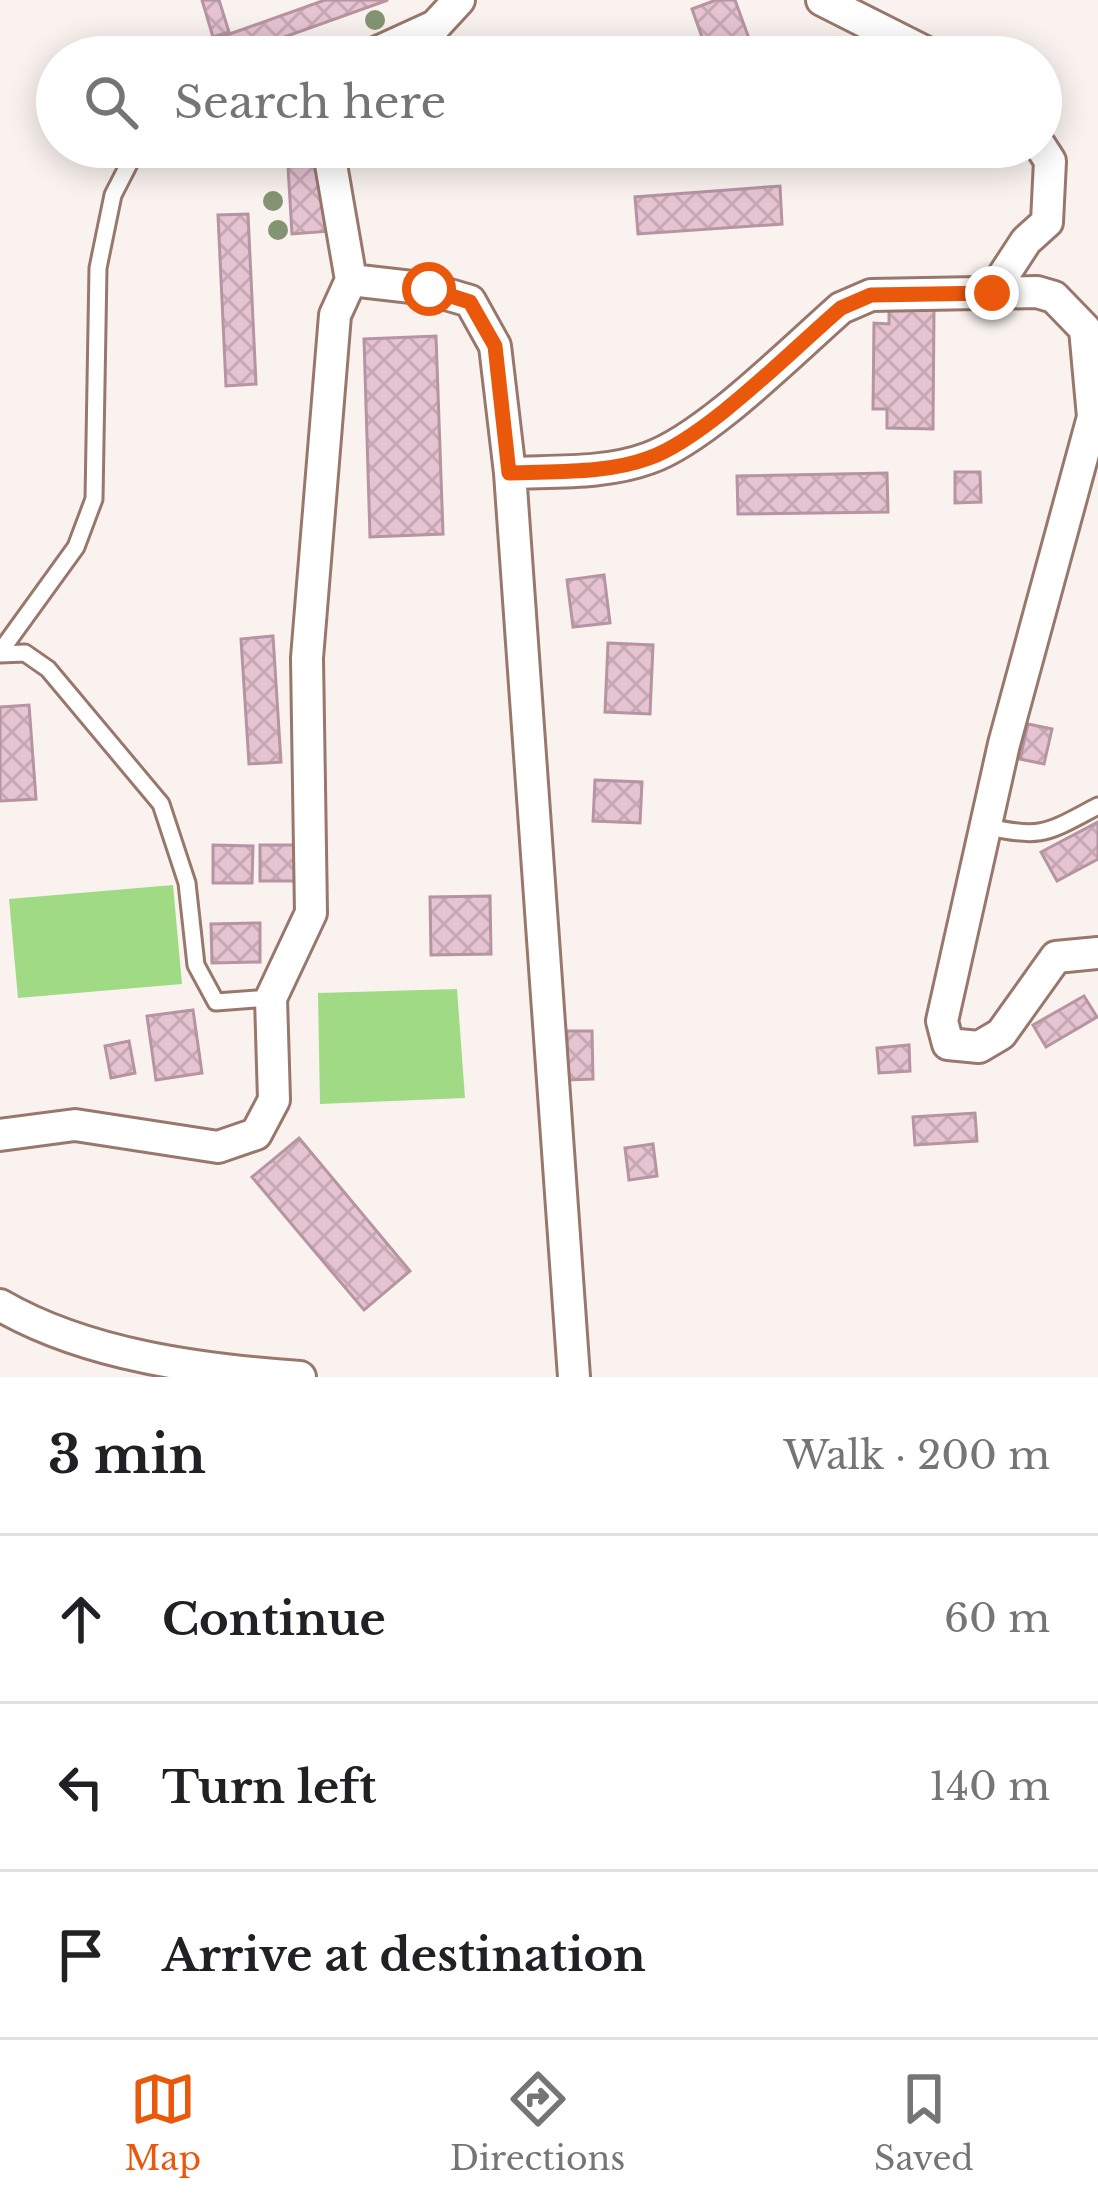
<!DOCTYPE html>
<meta charset="utf-8">
<style>
:root{--surface:#fff;--page:#f6f6f6;--text:#202124;--muted:#757577;--line:#e0e0e0;--accent:#ea580c}
body{margin:0;font-family:"Libre Baskerville",serif;background:var(--page);color:var(--text)}
.stop{position:absolute;width:36px;height:36px;margin:-27px;border:9px solid #ea580c;border-radius:50%;background:#fff}
.stop.end{background:#ea580c;border-color:#fff;box-shadow:0 3px 12px #0008}
.list{margin:0;padding:0;list-style:none}
h2{display:flex;justify-content:space-between;align-items:center;height:156px;margin:0;padding:0 48px;font-size:51px}
h2 small{font-size:39px;font-weight:400;color:var(--muted)}
.list li{display:grid;grid-template-columns:78px 1fr auto;gap:36px;align-items:center;box-sizing:border-box;height:168px;padding:0 48px;border-top:3px solid var(--line)}
.list b{display:block;font-size:45px;white-space:nowrap}
.list em{font-size:39px;font-style:normal;color:var(--muted)}
.icon{flex:none;width:66px;height:66px;fill:none;stroke:currentColor;stroke-width:2;stroke-linecap:round;stroke-linejoin:round}
.map{position:relative;flex:none;width:1098px;height:1377px;overflow:hidden}
.search{position:absolute;background:var(--surface);box-shadow:0 6px 30px #0003;left:36px;right:36px;top:36px;height:132px;display:flex;align-items:center;gap:30px;box-sizing:border-box;padding:0 42px;border-radius:66px;color:var(--muted);font-size:45px}
.sheet{height:660px;background:var(--surface)}
nav{display:flex;justify-content:space-around;align-items:center;box-sizing:border-box;height:168px;border-top:3px solid var(--line);background:var(--surface);font-size:33px;color:var(--muted)}
nav a{display:grid;justify-items:center;gap:6px}
nav .on{color:var(--accent)}
.map>svg:first-child{display:block}
.pitch{fill:#a1da85}
.building{fill:url(#building-cross-hatch);stroke:#b694a2;stroke-width:3}
.lines{fill:none;stroke-linecap:round;stroke-linejoin:round}
.lane-casing{stroke:#98786c;stroke-width:21}
.street-casing{stroke:#98786c;stroke-width:36}
.lane{stroke:#fff;stroke-width:15}
.street{stroke:#fff;stroke-width:30}
.tree{fill:#849473}
.route{stroke:#ea580c;stroke-width:15}
</style>
<div class="map">
<svg width="1098" height="1377" viewBox="0 0 1098 1377">
<defs>
<pattern id="building-cross-hatch" width="8" height="8" patternUnits="userSpaceOnUse" patternTransform="scale(3)"><rect width="8" height="8" fill="#e6c3d1"/><path d="M0 0l8 8M0 8l8-8" fill="none" stroke="#c6a8b3"/></pattern>
</defs>
<rect width="100%" height="100%" fill="#faf2ef"/>
<path class="pitch" d="M173,885L182,984L18,998L9,899Z
M457,989L465,1098L320,1104L318,993Z"/>
<path class="building" d="M202,0H219L229,32L213,37Z
M325,0H388L231,56L224,36Z
M716,0H735L755,55L709,57L692,9Z
M321,166L332,231L292,234L288,167Z
M780,186L782,224L638,234L635,197Z
M248,214L256,384L226,386L218,215Z
M889,308H934L933,429L887,428V409H873L874,323L889,324Z
M436,336L443,534L370,537L364,339Z
M955,472H980L981,502L955,503Z
M887,473L888,512L738,514L737,476Z
M604,575L610,623L573,627L567,580Z
M273,636L281,762L249,764L241,639Z
M608,643L653,645L650,714L605,712Z
M29,705L36,799L0,801V707Z
M1028,724L1052,729L1044,764L1020,759Z
M595,780L642,782L640,823L593,821Z
M1098,822V859L1057,881L1041,852Z
M213,845L253,846L252,883H213Z
M260,845H299V881H260Z
M490,896L491,954L431,955L430,897Z
M260,923V962L212,963L211,924Z
M1084,996L1097,1017L1046,1047L1033,1025Z
M193,1010L202,1073L156,1080L147,1016Z
M567,1031H592L593,1079L568,1080Z
M129,1041L135,1073L111,1078L105,1046Z
M909,1045L910,1071L879,1073L877,1048Z
M975,1113L977,1141L915,1145L913,1117Z
M299,1138L410,1271L364,1310L252,1177Z
M653,1144L657,1176L629,1180L625,1148Z"/>
<g class="lines">
<defs>
<path id="lane" d="M0,652L76,547L94,499L98,268L113,195L133,156L153,147
M0,654L25,653L48,669L161,804L187,883L196,965L216,1002L271,998
M985,826C1043,840 1048,832 1098,806"/>
<path id="street" d="M822,0L935,57
M367,57L435,26L459,0
M351,280L429,289L470,301L495,346L510,473L574,1377
M992,293L1026,241L1047,222L1050,161L1041,147
M510,473C555,471 606,474 649,458C706,438 793,350 841,308L871,295L1037,292L1054,297L1085,329L1093,417L1004,744L942,1021L948,1044L979,1047L1001,1034L1056,957L1098,953
M0,1135L75,1125L218,1147L256,1134L274,1100L271,998L311,913L307,658L335,315L351,280L328,147
M0,1305C86,1355 201,1370 300,1377"/>
</defs>
<use href="#lane" class="lane-casing"/>
<use href="#street" class="street-casing"/>
<use href="#lane" class="lane"/>
<use href="#street" class="street"/>
</g>
<g class="tree">
<circle cx="375" cy="20" r="10"/>
<circle cx="273" cy="201" r="10"/>
<circle cx="278" cy="230" r="10"/>
</g>
<g class="lines">
<path class="route" d="M429,289L470,302L495,346L509,473C555,471 606,474 649,458C706,438 793,349 841,308L871,295L992,293"/>
</g>
</svg>
<div class="stop" style="left:429px;top:289px"></div>
<div class="stop end" style="left:992px;top:293px"></div>
<div class="search"><svg class="icon" aria-label="search" viewBox="0 0 24 24"><circle cx="10" cy="10" r="6"/><path d="M15 15l6 6"/></svg>Search here</div>
</div>
<section class="sheet">
<h2>3 min<small>Walk · 200 m</small></h2>
<ul class="list">
<li><svg class="icon" aria-label="ahead" viewBox="0 0 24 24"><path d="M12 20V5M6 11l6-6 6 6"/></svg><div><b>Continue</b></div><em>60 m</em></li>
<li><svg class="icon" aria-label="left" viewBox="0 0 24 24"><path d="M17 20v-9H6M10 6l-5 5 5 5"/></svg><div><b>Turn left</b></div><em>140 m</em></li>
<li><svg class="icon" aria-label="arrive" viewBox="0 0 24 24"><path d="M6 21V4h12l-3 4 3 4H6"/></svg><div><b>Arrive at destination</b></div></li>
</ul>
</section>
<nav>
<a class="on"><svg class="icon" aria-label="map" viewBox="0 0 24 24"><path d="M3 6l6-2 6 2 6-2v14l-6 2-6-2-6 2zM9 4v14M15 6v14"/></svg>Map</a>
<a><svg class="icon" aria-label="directions" viewBox="0 0 24 24"><path d="M12 3l9 9-9 9-9-9zM9 14v-3h6M13 9l2 2-2 2"/></svg>Directions</a>
<a><svg class="icon" aria-label="saved" viewBox="0 0 24 24"><path d="M7 4h10v16l-5-4-5 4z"/></svg>Saved</a>
</nav>
